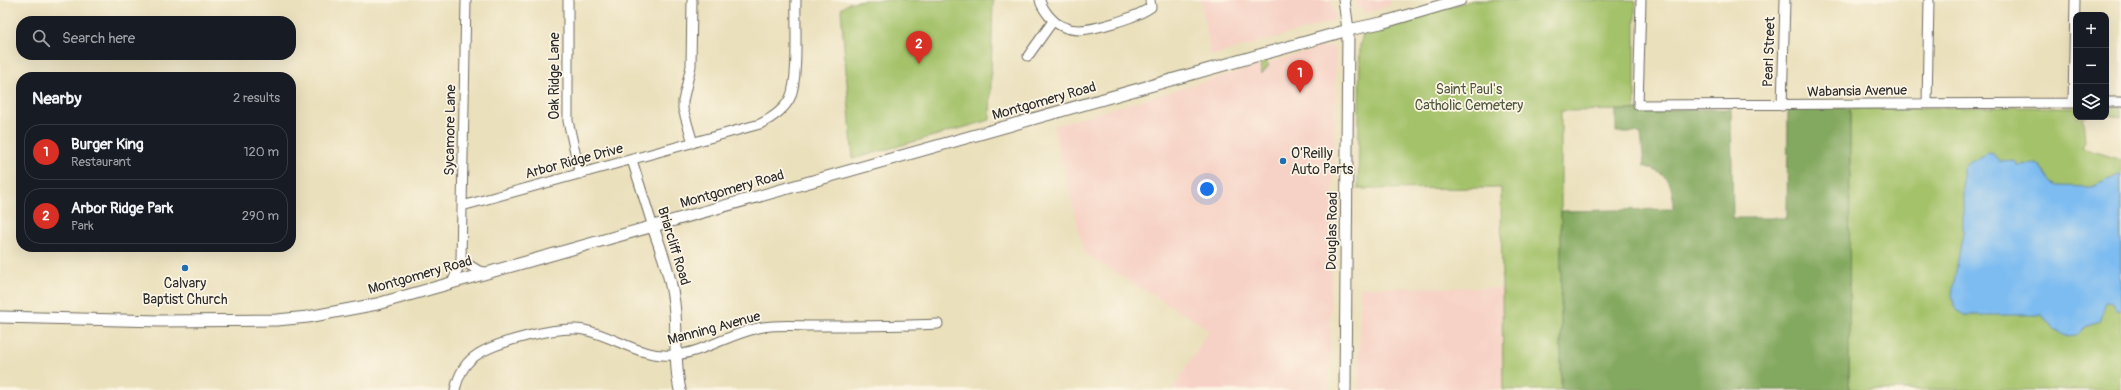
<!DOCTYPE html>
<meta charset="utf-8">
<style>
:root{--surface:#171b24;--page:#242831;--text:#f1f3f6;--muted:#9ea1a6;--line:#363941;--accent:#d93025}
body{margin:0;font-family:Pangolin,sans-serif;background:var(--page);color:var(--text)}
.controls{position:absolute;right:12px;top:12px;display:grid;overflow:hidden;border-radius:8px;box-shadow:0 4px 16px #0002}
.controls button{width:36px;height:36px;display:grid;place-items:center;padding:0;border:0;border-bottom:1px solid var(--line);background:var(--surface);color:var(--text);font:20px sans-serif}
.you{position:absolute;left:1207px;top:189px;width:14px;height:14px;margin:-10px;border:3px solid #fff;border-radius:50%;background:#1a73e8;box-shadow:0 0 0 6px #1a73e833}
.badge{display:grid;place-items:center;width:26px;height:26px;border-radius:50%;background:var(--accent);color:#fff;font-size:13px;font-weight:700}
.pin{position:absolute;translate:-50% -33px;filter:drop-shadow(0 1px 2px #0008)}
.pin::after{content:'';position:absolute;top:21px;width:14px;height:12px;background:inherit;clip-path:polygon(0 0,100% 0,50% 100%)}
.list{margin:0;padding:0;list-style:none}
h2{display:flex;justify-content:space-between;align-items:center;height:52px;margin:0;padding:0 16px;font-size:17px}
h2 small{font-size:13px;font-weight:400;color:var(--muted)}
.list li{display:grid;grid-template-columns:26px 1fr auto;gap:12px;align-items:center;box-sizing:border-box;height:56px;margin:0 8px 8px;padding:0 8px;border:1px solid var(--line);border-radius:16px}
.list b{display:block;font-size:15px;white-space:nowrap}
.list p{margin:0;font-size:13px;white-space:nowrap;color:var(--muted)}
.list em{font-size:13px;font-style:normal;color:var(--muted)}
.icon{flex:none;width:22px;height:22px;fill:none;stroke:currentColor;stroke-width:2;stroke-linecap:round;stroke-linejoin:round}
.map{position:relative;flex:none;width:2121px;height:390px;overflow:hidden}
.search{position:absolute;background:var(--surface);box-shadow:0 4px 16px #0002;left:16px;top:16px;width:280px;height:44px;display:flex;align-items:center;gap:10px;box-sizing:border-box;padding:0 14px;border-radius:16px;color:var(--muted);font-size:15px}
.panel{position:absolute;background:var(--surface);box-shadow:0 4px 16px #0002;left:16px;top:72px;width:280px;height:180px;border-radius:16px}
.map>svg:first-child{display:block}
.built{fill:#f6d1c5}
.green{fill:#a4c26a;stroke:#68764a}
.forest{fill:#83a85e;stroke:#576a44}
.water{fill:#7dbcf1;stroke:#54748e}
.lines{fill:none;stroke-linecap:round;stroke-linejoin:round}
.minor-casing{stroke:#6e6a5e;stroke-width:11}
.tertiary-casing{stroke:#6e6a5e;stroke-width:13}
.minor{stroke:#fff;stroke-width:9}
.tertiary{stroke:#fff;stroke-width:11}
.poi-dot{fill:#1f6fb2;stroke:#fcf5e5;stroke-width:1.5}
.labels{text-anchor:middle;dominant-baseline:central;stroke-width:3.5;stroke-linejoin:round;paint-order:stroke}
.street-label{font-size:14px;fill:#2b2b2b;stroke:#fcf5e5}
.park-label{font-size:14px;fill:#4f583e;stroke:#fcf5e5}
.poi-label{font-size:14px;fill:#2b2b2b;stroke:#fcf5e5;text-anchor:start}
</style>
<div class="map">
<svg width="2121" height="390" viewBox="0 0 2121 390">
<rect width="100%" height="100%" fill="#fcf5e5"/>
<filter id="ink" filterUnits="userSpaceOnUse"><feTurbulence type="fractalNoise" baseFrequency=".025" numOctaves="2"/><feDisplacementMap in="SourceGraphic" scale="8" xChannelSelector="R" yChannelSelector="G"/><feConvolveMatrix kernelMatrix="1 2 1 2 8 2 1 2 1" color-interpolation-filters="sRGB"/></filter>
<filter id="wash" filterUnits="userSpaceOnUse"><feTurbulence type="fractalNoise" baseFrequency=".012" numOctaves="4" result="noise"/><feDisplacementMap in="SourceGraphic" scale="16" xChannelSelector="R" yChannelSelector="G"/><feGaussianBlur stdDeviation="0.9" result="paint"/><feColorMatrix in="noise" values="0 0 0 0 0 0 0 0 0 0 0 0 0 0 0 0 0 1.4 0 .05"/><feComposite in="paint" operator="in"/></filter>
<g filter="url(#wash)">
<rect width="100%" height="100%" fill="#eae0bc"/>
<path class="built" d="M1201,0H1331L1335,16L1331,22L1211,56Z
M1356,0H1389L1390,6L1365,13L1358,7Z
M1326,46H1332L1336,51L1329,390H1172L1210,330L1085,254L1053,126Z
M1360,287L1503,288V390H1359Z"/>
<path class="green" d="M862,0H993L990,120L853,159L841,9L849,3Z
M1473,0H1635V110L1561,111V390H1503L1501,188L1358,189L1360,45L1363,35L1369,30Z
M1264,60L1269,65L1262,74L1260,65Z
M2106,106H2121V117L2106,115Z
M2076,107V117H2087L2083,118L2085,141L2082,148L2121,160V390H1849L1850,108Z"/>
<path class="forest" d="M1850,108L1849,390H1561V211L1673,209C1673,183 1670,175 1644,166L1641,134L1636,132H1616V110L1731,109L1733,218H1787L1788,109Z"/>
<path class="water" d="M1988,153L1993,154L1999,162L2015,161L2018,165L2036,164L2041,166L2051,183L2057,186L2092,187L2121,174V311L2116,310L2112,303L2106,302L2099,322L2085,327L2077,335L2065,336L2052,327L2042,315H1964L1958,311L1954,305L1952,294L1963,232V169L1967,164Z"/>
</g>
<g filter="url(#ink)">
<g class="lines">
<defs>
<path id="minor" d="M568,0V121L580,174
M692,0L691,66L683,101V109L693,143
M1040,0C1041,6 1045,11 1049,16C1067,38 1094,29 1117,22C1129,18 1140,15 1151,7L1150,0
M1641,0L1638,105L2076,103
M1028,56L1053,21
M2106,102H2121
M2073,103L2075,0
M1927,104L1929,0
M1782,106L1785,0
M632,160L653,227
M462,206L760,124C772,118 784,110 790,98C799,79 795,23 796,0
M461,260L479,271L485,272
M453,281L461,260L466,0
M455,390C458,377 463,365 474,357C493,342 560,325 584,330C615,336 640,358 673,355C704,353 732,332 763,327C780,324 799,326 817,326C858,326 898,326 938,324"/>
<path id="tertiary" d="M1344,0L1348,30L1345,390
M653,227C663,255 673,283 675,313C677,339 674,364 680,390
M0,317L160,321L277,320L308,317L377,304L1348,30L1381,23L1460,0"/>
</defs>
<use href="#minor" class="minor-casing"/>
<use href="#tertiary" class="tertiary-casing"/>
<use href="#minor" class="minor"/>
<use href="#tertiary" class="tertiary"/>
</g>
</g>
<g class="poi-dot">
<circle cx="1283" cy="161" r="4"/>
<circle cx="185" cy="268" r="4"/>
</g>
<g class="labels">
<g class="street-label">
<text transform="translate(1769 52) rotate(-88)">Pearl Street</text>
<text transform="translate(554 76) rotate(-90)">Oak Ridge Lane</text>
<text transform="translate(1857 91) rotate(-1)">Wabansia Avenue</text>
<text transform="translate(1044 101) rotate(-16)">Montgomery Road</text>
<text transform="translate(450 130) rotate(-89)">Sycamore Lane</text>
<text transform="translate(574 161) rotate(-15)">Arbor Ridge Drive</text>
<text transform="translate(732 189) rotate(-16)">Montgomery Road</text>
<text transform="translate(1332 231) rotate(-89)">Douglas Road</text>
<text transform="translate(674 246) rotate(73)">Briarcliff Road</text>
<text transform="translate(420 275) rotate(-16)">Montgomery Road</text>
<text transform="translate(714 328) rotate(-15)">Manning Avenue</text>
</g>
<g class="park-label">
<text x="1469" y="89">Saint Paul's<tspan x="1469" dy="16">Catholic Cemetery</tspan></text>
</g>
<g class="poi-label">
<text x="1291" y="153">O'Reilly<tspan x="1291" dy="16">Auto Parts</tspan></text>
<text x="185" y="283" text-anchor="middle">Calvary<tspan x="185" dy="16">Baptist Church</tspan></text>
</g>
</g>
</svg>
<div class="controls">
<button>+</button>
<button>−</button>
<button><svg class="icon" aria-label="layers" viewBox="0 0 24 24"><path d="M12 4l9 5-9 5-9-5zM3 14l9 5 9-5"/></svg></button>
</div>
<div class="you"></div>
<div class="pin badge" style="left:1300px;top:93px">1</div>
<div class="pin badge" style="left:919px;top:64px">2</div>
<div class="search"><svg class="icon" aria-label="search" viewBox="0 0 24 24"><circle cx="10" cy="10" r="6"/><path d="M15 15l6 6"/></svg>Search here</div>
<section class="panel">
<h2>Nearby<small>2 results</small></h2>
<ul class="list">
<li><span class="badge">1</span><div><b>Burger King</b><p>Restaurant</p></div><em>120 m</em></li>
<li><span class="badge">2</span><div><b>Arbor Ridge Park</b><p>Park</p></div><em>290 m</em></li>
</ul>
</section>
</div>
